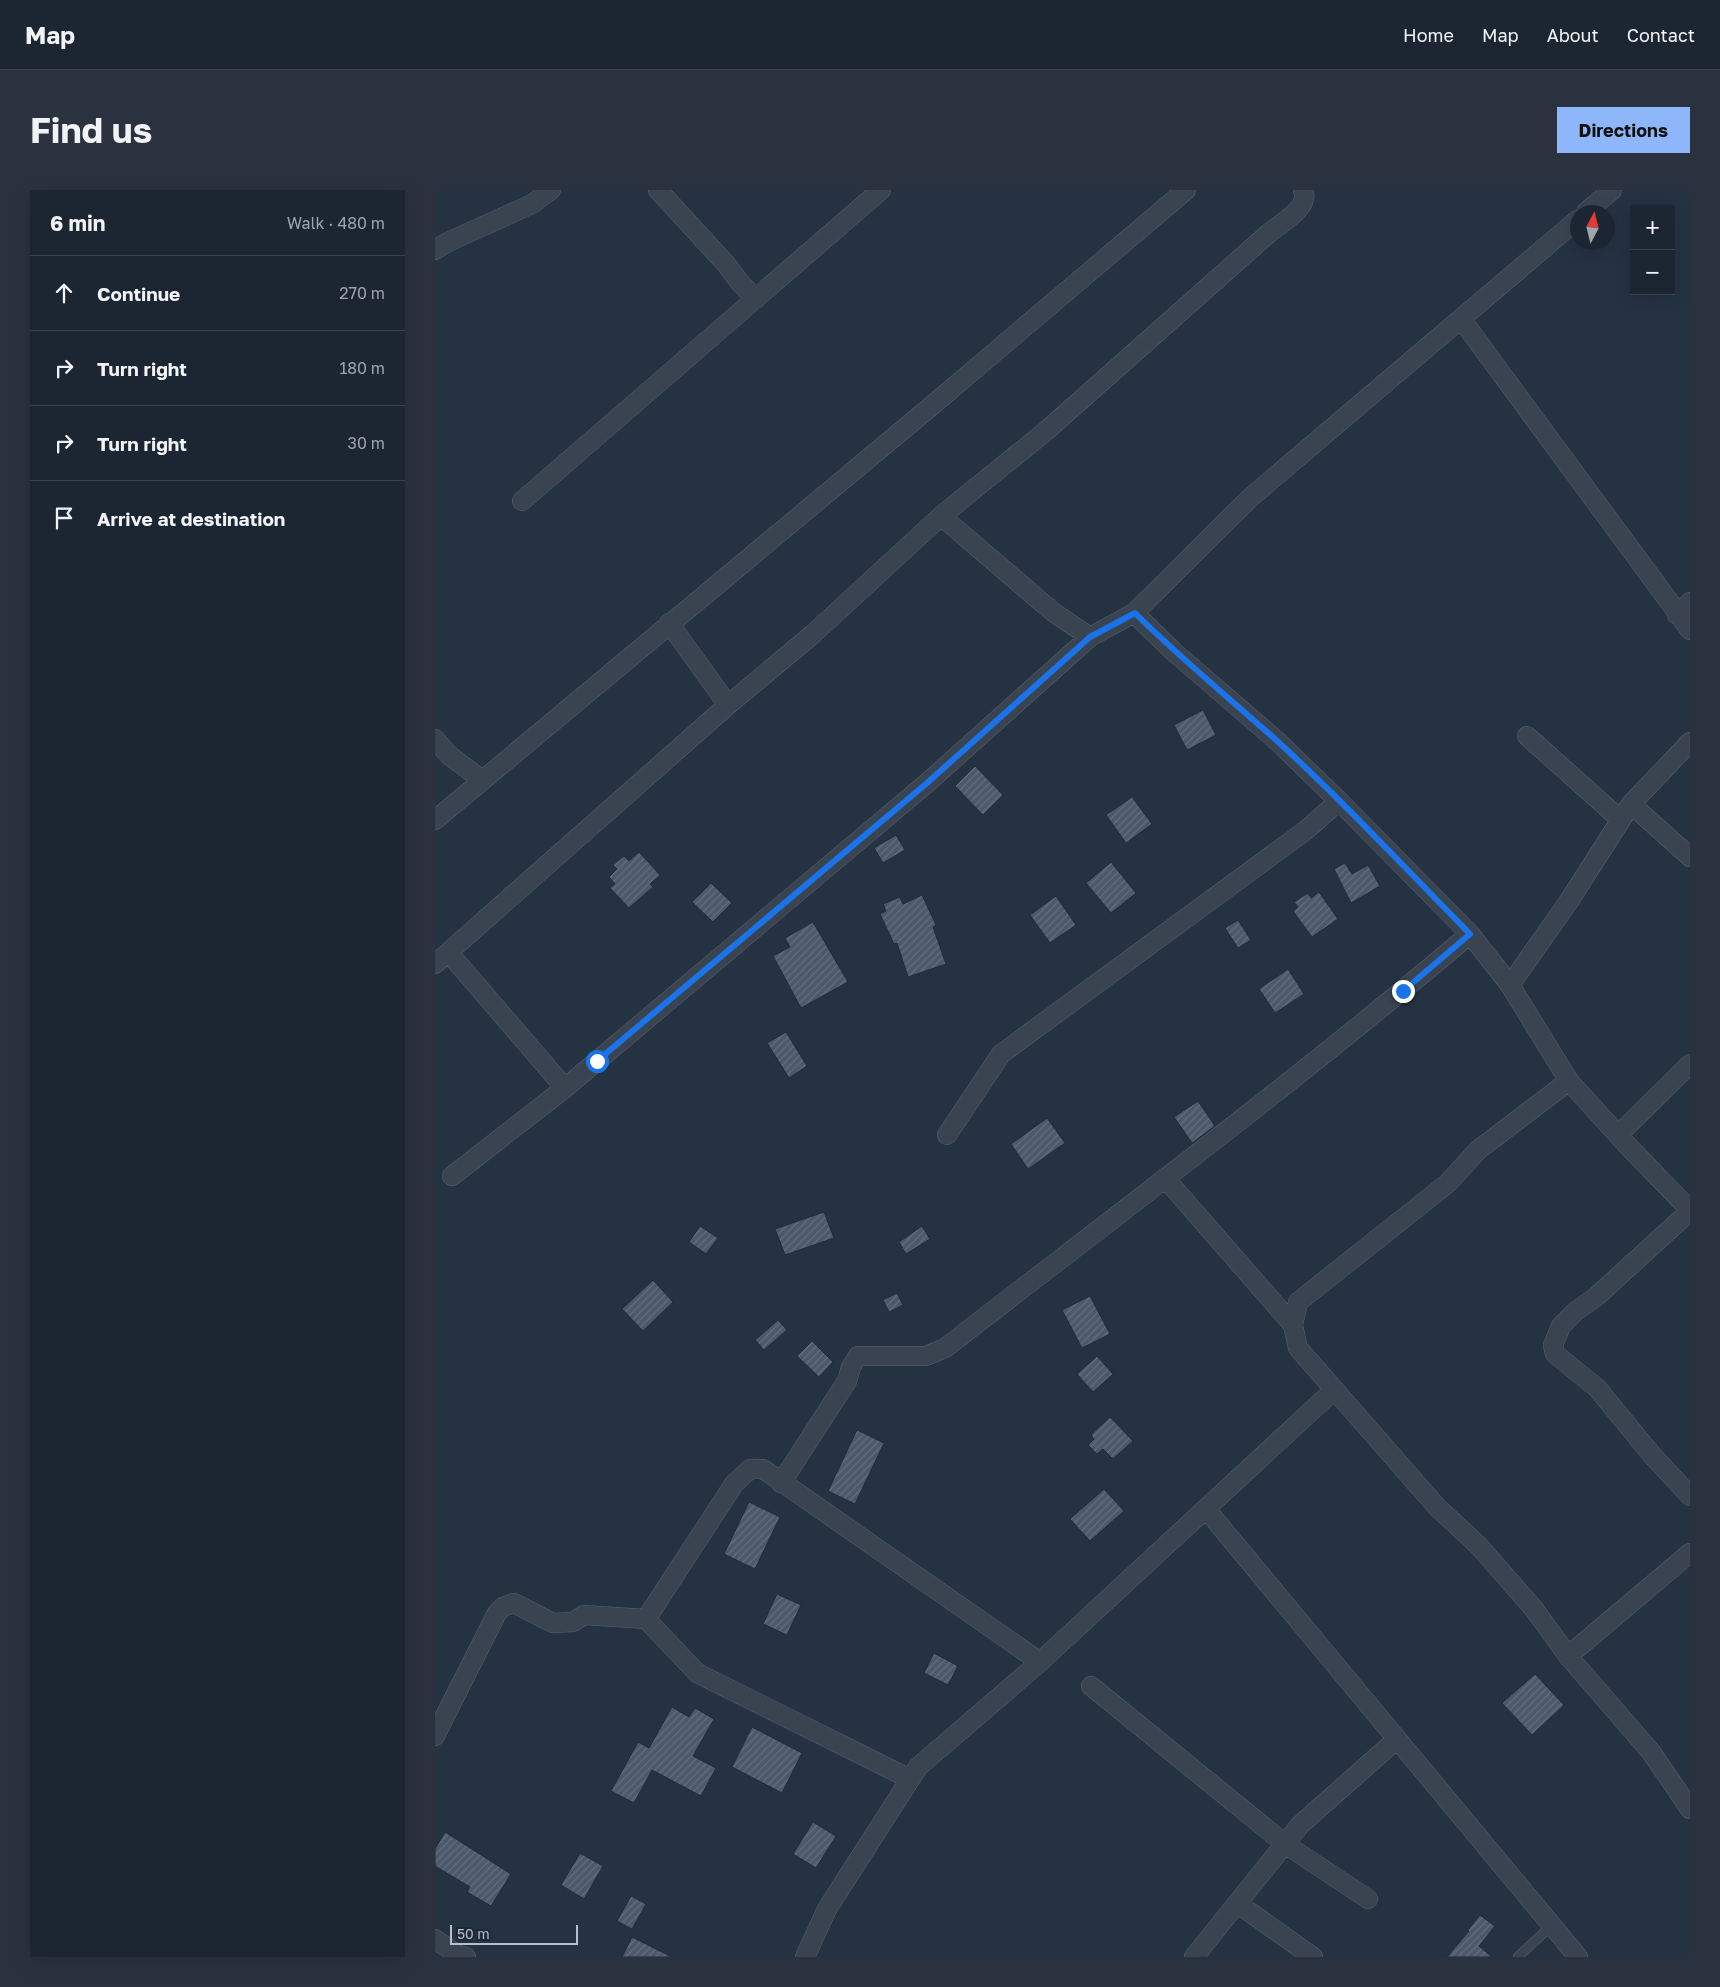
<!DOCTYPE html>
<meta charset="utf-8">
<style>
:root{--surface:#1c2632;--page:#29323e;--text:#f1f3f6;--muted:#a0a5ac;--line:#3a434d;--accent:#8db7fa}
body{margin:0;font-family:"Golos Text",sans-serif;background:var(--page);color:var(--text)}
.controls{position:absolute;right:15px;top:15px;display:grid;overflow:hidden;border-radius:0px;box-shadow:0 5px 20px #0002}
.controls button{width:45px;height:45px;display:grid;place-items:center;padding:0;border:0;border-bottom:1px solid var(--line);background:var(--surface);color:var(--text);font:25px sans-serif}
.compass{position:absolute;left:1135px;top:15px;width:45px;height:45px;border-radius:50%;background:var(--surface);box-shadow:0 5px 20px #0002;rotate:7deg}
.scale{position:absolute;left:15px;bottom:12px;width:128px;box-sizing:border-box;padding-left:5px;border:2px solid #b7bfcc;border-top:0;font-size:14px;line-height:18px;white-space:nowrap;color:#b7bfcc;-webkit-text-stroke:4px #1e2837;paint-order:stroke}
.stop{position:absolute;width:15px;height:15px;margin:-11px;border:4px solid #1a73e8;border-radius:50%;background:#fff}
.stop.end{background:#1a73e8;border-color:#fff;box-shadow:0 1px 5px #0008}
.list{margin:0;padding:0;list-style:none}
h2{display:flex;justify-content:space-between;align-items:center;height:65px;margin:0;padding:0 20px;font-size:21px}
h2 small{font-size:16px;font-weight:400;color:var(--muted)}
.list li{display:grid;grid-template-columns:32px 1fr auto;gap:15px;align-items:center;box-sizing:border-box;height:75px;padding:0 20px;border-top:1px solid var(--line)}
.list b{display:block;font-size:19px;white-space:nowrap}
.list em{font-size:16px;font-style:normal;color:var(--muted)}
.icon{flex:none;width:28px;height:28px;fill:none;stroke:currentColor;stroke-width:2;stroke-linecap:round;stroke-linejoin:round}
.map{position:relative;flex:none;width:1255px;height:1767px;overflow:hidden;border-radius:0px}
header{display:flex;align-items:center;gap:30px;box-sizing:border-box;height:70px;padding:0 25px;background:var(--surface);border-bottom:1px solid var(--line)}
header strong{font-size:24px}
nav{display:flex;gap:28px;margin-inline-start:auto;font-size:18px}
.intro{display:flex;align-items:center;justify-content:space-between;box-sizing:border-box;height:120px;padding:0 30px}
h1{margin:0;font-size:35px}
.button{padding:12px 22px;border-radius:0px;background:var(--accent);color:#111;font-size:18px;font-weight:700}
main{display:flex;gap:30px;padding:0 30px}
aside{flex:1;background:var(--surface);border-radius:0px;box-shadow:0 5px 20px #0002}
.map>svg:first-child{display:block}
.building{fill:url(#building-hatch);stroke:#202a39}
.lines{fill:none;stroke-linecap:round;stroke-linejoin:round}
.lane-casing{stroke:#58616f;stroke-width:10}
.street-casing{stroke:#58616f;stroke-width:20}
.lane{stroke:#3a4451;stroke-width:9}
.street{stroke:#3a4451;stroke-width:19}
.route{stroke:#1a73e8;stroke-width:6}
</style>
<header>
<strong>Map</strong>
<nav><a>Home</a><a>Map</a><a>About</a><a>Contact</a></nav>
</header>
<div class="intro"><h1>Find us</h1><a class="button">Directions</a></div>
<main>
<aside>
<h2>6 min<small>Walk · 480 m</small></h2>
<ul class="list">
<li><svg class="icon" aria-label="ahead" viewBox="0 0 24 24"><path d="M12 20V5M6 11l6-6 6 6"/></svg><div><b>Continue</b></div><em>270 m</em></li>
<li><svg class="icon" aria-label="right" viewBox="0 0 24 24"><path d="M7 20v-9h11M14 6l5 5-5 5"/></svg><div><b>Turn right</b></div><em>180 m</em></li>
<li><svg class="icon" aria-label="right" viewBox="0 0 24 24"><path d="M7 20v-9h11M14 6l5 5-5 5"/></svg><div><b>Turn right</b></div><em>30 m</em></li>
<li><svg class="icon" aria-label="arrive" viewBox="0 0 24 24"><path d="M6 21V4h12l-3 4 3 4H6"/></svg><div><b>Arrive at destination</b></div></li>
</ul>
</aside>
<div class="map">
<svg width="1255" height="1767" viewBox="0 0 1255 1767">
<defs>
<pattern id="building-hatch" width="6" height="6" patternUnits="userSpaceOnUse" patternTransform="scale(1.25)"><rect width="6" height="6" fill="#4c596b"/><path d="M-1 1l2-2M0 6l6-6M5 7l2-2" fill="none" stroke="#646f7f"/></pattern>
</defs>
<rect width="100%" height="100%" fill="#253242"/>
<path class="building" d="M768,520L781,545L752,560L739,535Z
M540,576L568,605L548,625L520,596Z
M697,607L717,634L691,653L671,625Z
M461,645L470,660L448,673L439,658Z
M204,662L225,685L215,694L218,697L194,718L175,698L180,694L174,687L182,679L178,675L189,666L194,671Z
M676,672L701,703L676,723L651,693Z
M910,673L917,684L933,675L945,696L916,713L899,679Z
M276,693L297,713L278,732L257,712Z
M884,702L903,729L877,747L858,721L863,717L859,712L873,703L876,708Z
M487,705L501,735L498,737L511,774L473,787L462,753L459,754L445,724L451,721L448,714L465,707L468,714Z
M621,706L641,735L615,753L595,725Z
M803,730L816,750L803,758L790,738Z
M378,732L413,792L366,818L338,766L355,757L350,748Z
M853,779L869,804L840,823L824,799Z
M351,842L372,876L354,888L332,853Z
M763,911L780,936L757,953L739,927Z
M612,928L630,953L593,979L576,954Z
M389,1022L399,1048L350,1065L340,1039Z
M265,1036L283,1048L271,1064L254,1052Z
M487,1036L495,1049L471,1064L464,1052Z
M218,1090L238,1112L208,1141L187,1119Z
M462,1103L468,1115L454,1122L448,1110Z
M655,1106L675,1144L647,1158L627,1120Z
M343,1130L352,1140L329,1160L320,1150Z
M377,1151L398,1172L384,1187L362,1166Z
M662,1166L678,1184L658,1202L642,1184Z
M675,1227L698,1251L678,1269L668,1259L662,1264L653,1255L659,1249L656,1245Z
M422,1240L449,1253L420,1314L393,1301Z
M669,1299L689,1321L655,1351L635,1329Z
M314,1312L345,1327L320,1379L289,1364Z
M342,1404L366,1415L352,1445L328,1434Z
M499,1463L523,1476L513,1495L489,1483Z
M1100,1484L1129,1515L1097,1545L1067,1513Z
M237,1517L254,1527L260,1518L279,1529L258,1566L281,1578L266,1606L217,1580L199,1613L176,1601L203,1552L214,1558Z
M317,1537L367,1563L347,1603L297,1577Z
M378,1632L401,1646L381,1678L358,1664Z
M10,1642L76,1684L56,1716L32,1702L35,1697L0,1676V1659Z
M145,1663L168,1676L149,1709L126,1695Z
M196,1706L211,1714L197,1739L182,1731Z
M1045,1725L1060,1736L1044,1756L1057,1767H1012L1034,1741L1033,1740Z
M197,1747L237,1767H187Z"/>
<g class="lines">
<defs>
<path id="lane" d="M1083,1767L1117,1735"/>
<path id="street" d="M223,0L291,74L306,94L321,109
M1151,22L1177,0
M0,60L13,52L97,14L116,0
M1027,130L1255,440
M87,311L446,0
M506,326L618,422L655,447
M699,423L739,462L841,550L904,611L1035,744L1075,795L1134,891L1192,955L1255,1020
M1242,425L1255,412
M234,433L293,515
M1092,546L1186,630
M0,549L14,565L47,590
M1196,614L1255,667
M0,630L494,218L751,0
M14,763L130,898
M0,774L293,515L378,444L506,326L611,241L834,43C846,33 876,17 868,0
M1075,795L1134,711L1196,614L1255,552
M1134,891L1043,960L1013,993L863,1112L858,1135L863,1158L1002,1317L1044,1356L1099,1419L1133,1466L1216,1562L1255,1619
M512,945L566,864L870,641L904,611
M1183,945L1255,874
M17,986L130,898L492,593L655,447L699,423L815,308L1142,30
M730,988L858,1135
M1255,1021L1162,1106L1140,1122L1126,1136L1118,1155L1120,1164L1162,1198L1217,1265L1255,1306
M346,1293L412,1191L416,1177L423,1166H491L510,1158C686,1022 865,888 1035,744
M771,1319L1143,1767
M211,1429L262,1483L475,1589
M1133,1466L1255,1363
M656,1496L850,1654L933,1709
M0,1546L62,1423L68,1417L79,1413L118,1433L138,1432L149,1425L211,1429L299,1294L315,1279H328L605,1472
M802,1713L878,1767
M0,1749L21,1764L31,1767
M370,1767L392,1719L483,1577L605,1472L899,1200
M759,1767L865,1635L962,1549"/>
</defs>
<use href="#lane" class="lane-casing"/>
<use href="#street" class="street-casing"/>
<use href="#lane" class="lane"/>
<use href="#street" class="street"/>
</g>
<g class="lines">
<path class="route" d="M162,871L492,593L655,447L700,423C744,467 793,507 840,549C908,611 971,679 1035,744L968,801"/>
</g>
</svg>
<div class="controls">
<button>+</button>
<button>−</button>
</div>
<svg class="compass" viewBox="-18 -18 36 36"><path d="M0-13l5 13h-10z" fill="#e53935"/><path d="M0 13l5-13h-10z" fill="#a0a5ac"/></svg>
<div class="scale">50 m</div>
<div class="stop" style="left:162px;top:871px"></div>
<div class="stop end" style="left:968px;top:801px"></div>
</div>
</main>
